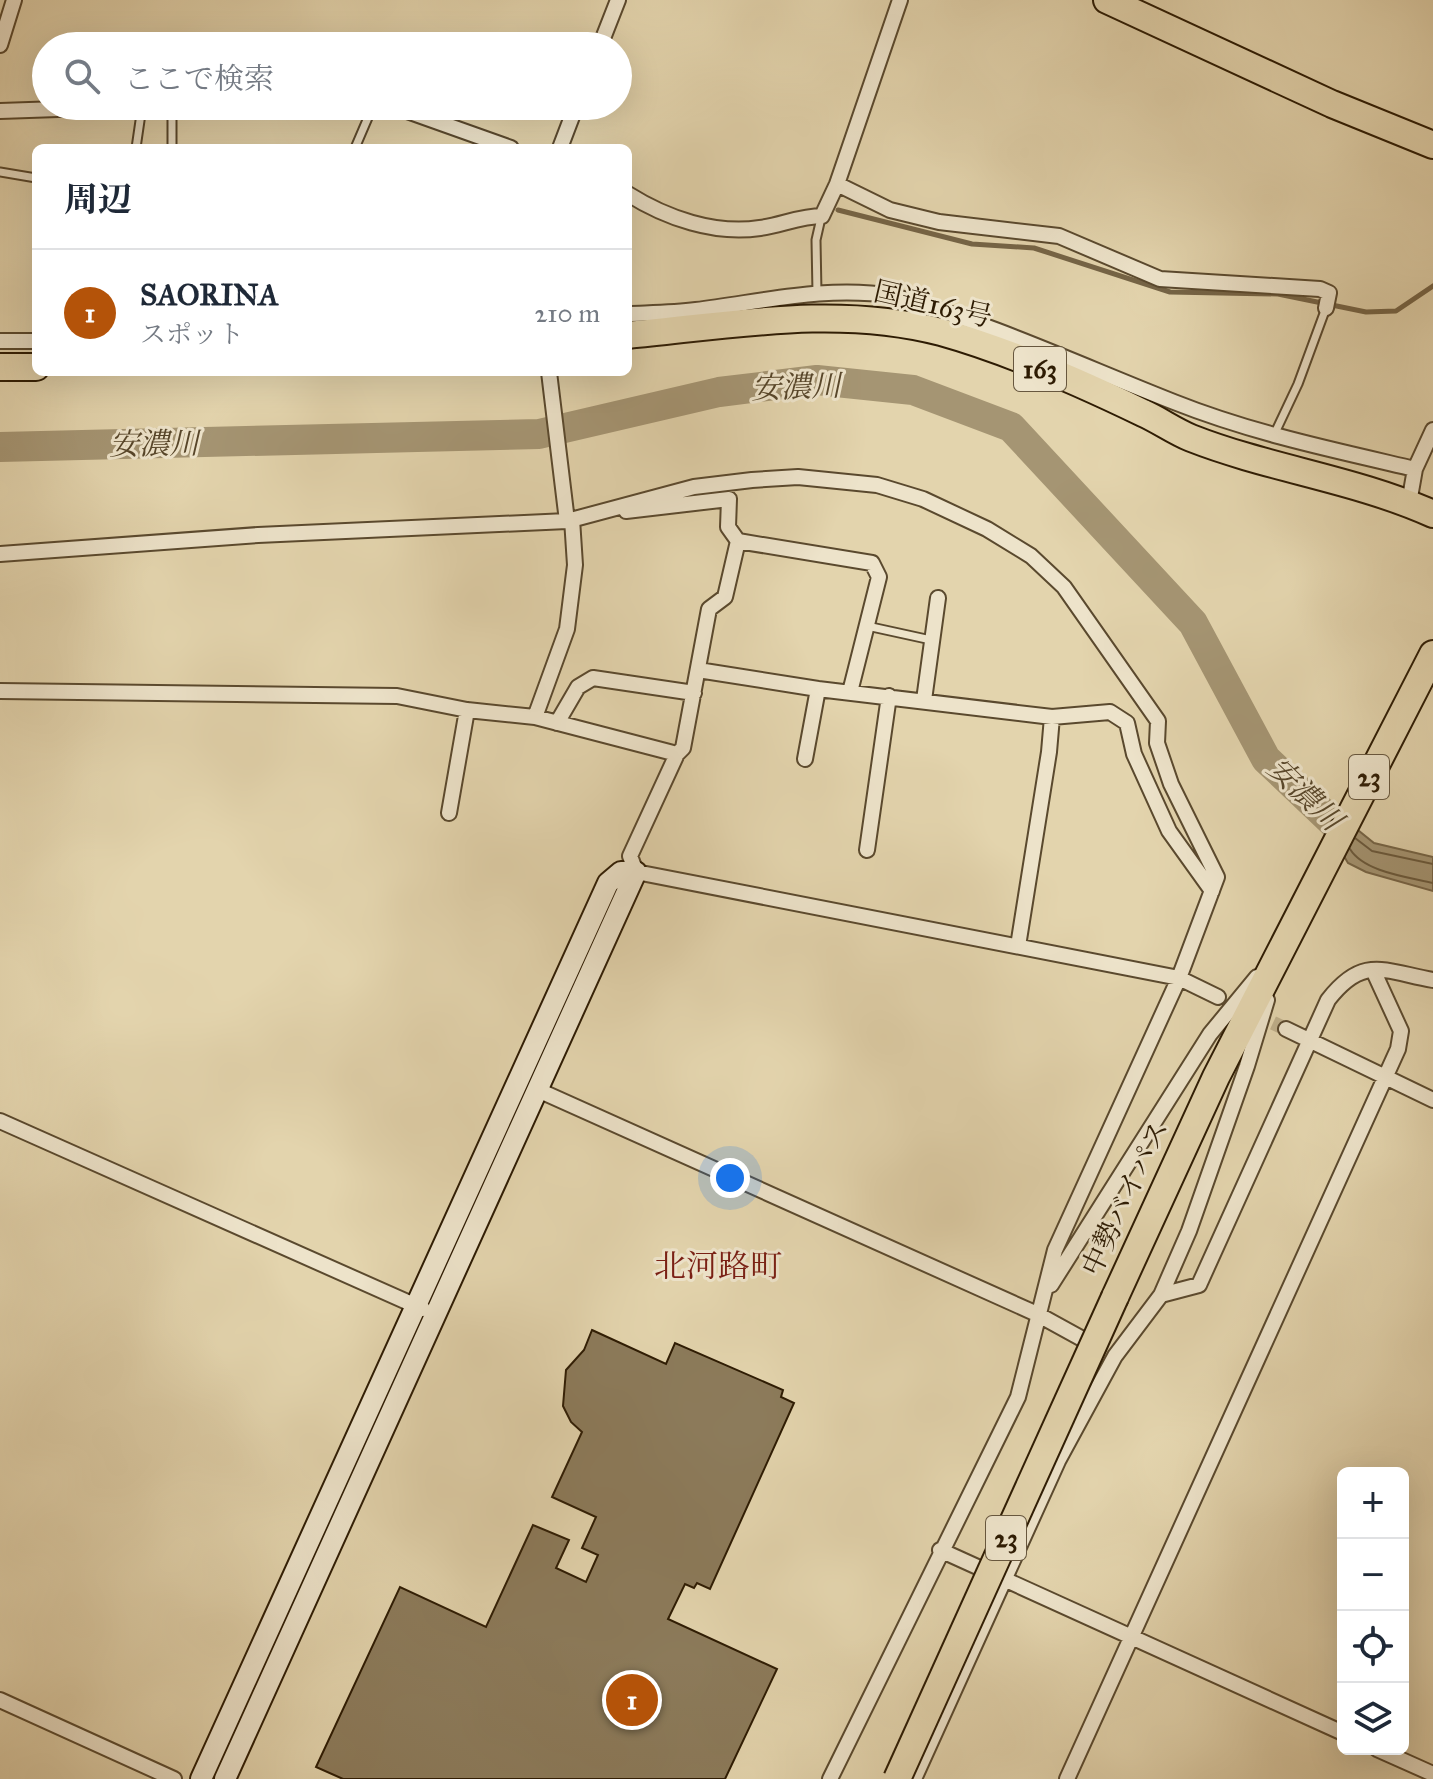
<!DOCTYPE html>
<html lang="ja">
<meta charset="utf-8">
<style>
:root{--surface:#fff;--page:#f2f2f3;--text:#1f2937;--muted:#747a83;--line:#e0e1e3;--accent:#b45309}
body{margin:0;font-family:"IM FELL Great Primer","Noto Serif JP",serif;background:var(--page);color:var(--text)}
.controls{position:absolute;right:24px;bottom:24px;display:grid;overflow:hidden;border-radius:12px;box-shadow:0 8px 32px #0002}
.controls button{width:72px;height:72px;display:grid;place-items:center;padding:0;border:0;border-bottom:2px solid var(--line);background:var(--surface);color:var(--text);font:40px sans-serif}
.you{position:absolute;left:730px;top:1178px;width:28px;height:28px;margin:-20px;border:6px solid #fff;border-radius:50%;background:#1a73e8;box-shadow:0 0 0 12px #1a73e833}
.badge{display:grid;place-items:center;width:52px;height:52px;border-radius:50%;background:var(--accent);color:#fff;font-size:26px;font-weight:700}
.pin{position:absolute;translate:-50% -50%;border:4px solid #fff;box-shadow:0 2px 8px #0006}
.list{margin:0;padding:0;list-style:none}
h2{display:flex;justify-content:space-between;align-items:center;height:104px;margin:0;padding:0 32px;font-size:34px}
h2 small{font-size:26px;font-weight:400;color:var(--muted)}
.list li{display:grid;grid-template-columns:52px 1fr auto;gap:24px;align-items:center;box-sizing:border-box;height:128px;padding:0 32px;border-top:2px solid var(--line)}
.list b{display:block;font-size:30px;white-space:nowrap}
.list p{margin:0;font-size:26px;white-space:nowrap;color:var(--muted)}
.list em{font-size:26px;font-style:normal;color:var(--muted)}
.icon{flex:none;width:44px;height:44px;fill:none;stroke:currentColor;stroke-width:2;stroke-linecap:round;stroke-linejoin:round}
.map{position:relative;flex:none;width:1433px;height:1779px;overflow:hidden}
.search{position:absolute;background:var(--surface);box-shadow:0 8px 32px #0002;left:32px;top:32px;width:600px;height:88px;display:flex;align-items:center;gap:20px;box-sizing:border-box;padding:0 28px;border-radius:44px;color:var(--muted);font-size:30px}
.panel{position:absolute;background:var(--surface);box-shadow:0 8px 32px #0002;left:32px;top:144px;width:600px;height:232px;border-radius:12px}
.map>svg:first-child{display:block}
.water{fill:#a59573;stroke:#756446;stroke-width:2}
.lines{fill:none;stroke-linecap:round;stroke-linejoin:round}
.shore{stroke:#69583b;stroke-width:2}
.stream{stroke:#756446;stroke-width:5}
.river{stroke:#a59573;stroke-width:30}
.building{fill:#8c7b5b;stroke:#2d1b03;stroke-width:2}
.street-tunnel{stroke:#bfaf8b;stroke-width:14;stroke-dasharray:14 7;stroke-linecap:butt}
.lane-casing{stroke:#5a492e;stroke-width:11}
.street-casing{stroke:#5a492e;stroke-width:18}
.secondary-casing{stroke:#2d1b03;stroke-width:24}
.highway-casing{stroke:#2d1b03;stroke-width:30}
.lane{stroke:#ede3ca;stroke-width:7}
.street{stroke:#ede3ca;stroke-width:14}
.secondary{stroke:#ede3ca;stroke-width:20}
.highway{stroke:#e3d4ad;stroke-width:26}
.highway-bridge-casing{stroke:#2d1b03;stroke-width:30;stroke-linecap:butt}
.highway-bridge{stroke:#e3d4ad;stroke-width:26}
.labels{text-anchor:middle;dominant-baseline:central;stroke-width:6;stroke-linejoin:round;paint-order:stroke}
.shield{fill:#ede3ca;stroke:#67573f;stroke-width:2}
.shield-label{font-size:26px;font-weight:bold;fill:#2d1b03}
.street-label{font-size:28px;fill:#2d1b03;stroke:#ede3ca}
.water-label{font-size:30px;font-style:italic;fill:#57462a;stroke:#ede3ca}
.quarter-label{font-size:32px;fill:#7a1f14;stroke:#ede3ca}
</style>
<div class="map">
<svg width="1433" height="1779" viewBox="0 0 1433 1779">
<rect width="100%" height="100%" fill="#e3d4ad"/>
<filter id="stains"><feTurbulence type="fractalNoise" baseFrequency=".0025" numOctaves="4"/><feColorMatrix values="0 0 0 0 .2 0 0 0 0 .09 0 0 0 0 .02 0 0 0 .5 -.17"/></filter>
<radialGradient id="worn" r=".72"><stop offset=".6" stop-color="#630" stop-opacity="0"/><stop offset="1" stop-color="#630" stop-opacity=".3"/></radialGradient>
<path class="water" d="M1301,784L1374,843L1433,857V891L1366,872L1348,863Z"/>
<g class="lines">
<path class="shore" d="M1355,838L1372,851L1433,864
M1350,849C1364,872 1408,877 1433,883"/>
<path class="stream" d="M838,210L972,244L1034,248L1170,292L1278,294L1366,312L1396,311L1433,286"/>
<path class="river" d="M0,447L539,434L719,392L817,380L913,390L1011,427L1193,623L1266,759L1342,831"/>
</g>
<path class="building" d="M592,1330L666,1364L675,1343L783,1390L781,1397L794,1403L710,1589L697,1583L694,1588L685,1584L668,1619L777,1669L725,1779H343L316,1767L400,1587L486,1627L533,1525L569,1540L556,1568L586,1582L598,1555L582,1548L596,1517L552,1497L582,1432L571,1422L563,1406L566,1370L584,1350Z"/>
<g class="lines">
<path class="street-tunnel" d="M1254,1014L1286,1029"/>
<defs>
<path id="lane" d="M172,106V148
M136,148L142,107
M355,148L373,106
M0,172L36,178
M817,293L816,240L821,218
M1274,435L1298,384L1326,308
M867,626L931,640"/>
<path id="street" d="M0,45L14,0
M600,46L618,0
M393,106L511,148
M0,111L145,106
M560,148L576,106
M837,184L890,210L939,222L1059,236L1160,279L1320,289L1329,293L1326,308
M628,194C666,218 715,235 760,228C781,225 801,216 822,216L837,184L900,0
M628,314C651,313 674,313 696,310C762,302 827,285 893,296C990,323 1080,365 1174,402C1252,433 1333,450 1415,469
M0,341H36
M549,372L567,521
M1409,503L1415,469L1433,430
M626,511L729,499L728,527L738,541L725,597L709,609L683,748L677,754L630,856L636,872L1179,978L1218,997
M738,541L872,563L879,577L850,692
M0,554L258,535L567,521L694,487L752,480L798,477L877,485L923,499L987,529L1031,556L1064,587L1158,721L1157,743L1171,784L1217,877L1179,978L1055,1250L1018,1397L830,1779
M698,670L818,689L1052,717L1110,712L1127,723L1134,754L1169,831L1212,891
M0,691L397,696L467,710L535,717L677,754
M924,700L938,598
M535,717L567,629L575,565L572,519
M557,723L578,687L593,678L694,693
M805,759L818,689
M449,813L467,710
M867,850L889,696
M1018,946L1049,752L1052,717
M1286,1029L1433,1100
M538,1090L1037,1314L1097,1347
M0,1121L423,1309
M1051,1285L1210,1034L1257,977
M1161,1295L1199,1285L1328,1000C1363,955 1383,971 1433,980
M940,1550L1343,1733
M0,1700L174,1779
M1377,1749L1433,1774
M914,1779L1058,1461L1115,1356L1161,1295L1189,1231L1247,1066L1267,1000
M1067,1779L1398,1049L1401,1031L1373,970"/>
<path id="secondary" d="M201,1779L608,883L621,872H636L225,1779"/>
<path id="highway" d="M1107,0L1332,104L1433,145
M628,335C732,325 838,305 941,332C1009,351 1079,382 1143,413C1159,420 1174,431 1191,438C1270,469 1355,479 1433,514
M0,367H36
M1115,1297L1216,1077L1433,654"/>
</defs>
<use href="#lane" class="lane-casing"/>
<use href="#street" class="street-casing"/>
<use href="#secondary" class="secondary-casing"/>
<use href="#highway" class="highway-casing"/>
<use href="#lane" class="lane"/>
<use href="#street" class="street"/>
<use href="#secondary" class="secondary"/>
<use href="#highway" class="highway"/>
<defs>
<path id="highway-bridge" d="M897,1779L1115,1297"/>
</defs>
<use href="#highway-bridge" class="highway-bridge-casing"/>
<use href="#highway-bridge" class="highway-bridge"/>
</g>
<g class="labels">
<g class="shield">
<rect x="1014" y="347" width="52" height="44" rx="6"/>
<rect x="1349" y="755" width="40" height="44" rx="6"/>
<rect x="986" y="1516" width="40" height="44" rx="6"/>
</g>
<g class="shield-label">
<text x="1040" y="369">163</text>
<text x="1369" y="777">23</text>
<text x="1006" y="1538">23</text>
</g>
<g class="street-label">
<text transform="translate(933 304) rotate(13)">国道163号</text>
<text transform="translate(1125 1198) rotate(-65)">中勢バイパス</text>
</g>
<g class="water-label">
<text transform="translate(796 387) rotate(-2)">安濃川</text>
<text transform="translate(154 444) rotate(-1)">安濃川</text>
<text transform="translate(1305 794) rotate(44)">安濃川</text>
</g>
<g class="quarter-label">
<text x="718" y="1266">北河路町</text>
</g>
</g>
<rect width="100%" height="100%" filter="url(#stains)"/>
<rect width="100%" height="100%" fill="url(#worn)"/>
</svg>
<div class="controls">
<button>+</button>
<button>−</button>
<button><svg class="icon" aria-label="locate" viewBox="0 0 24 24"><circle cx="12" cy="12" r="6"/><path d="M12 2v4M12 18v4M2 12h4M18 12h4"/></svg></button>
<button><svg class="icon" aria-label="layers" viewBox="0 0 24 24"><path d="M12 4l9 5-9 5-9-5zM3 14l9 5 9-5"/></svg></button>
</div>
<div class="you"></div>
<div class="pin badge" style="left:632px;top:1700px">1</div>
<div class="search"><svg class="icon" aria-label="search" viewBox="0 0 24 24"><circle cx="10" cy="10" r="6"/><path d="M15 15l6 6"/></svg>ここで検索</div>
<section class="panel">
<h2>周辺<small></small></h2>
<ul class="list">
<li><span class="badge">1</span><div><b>SAORINA</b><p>スポット</p></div><em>210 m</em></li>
</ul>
</section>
</div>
